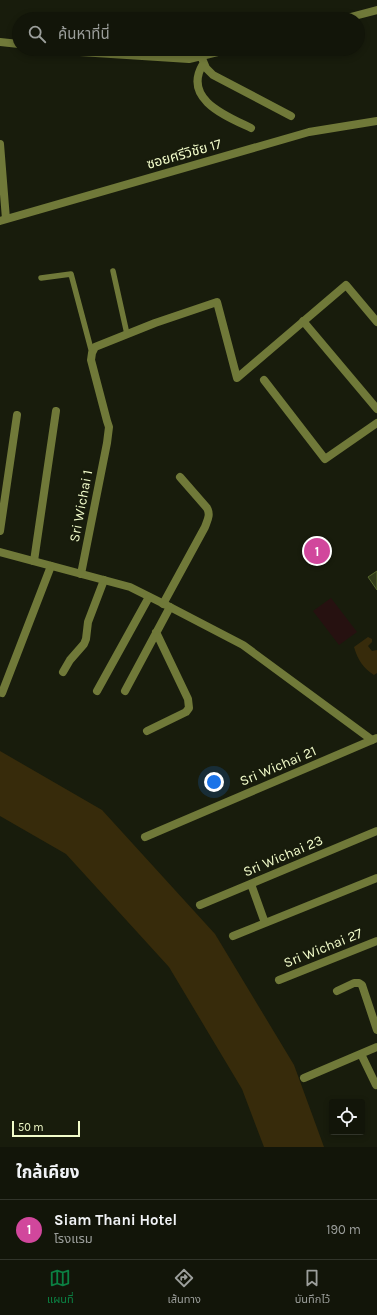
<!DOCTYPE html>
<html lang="th">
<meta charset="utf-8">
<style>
:root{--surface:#121509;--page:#1b1e12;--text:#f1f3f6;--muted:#9c9f9c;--line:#31342a;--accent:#0b8043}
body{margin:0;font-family:Karla,"Noto Sans Thai",sans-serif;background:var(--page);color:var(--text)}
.controls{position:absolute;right:12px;bottom:12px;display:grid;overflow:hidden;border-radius:4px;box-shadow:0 2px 6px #0003}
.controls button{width:36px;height:36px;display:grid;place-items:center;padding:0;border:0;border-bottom:1px solid var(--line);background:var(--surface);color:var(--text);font:20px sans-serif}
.scale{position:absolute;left:12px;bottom:10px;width:68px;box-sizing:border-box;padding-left:4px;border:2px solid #f2fcca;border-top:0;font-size:11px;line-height:14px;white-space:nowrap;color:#f2fcca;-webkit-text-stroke:3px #181c0c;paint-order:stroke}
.you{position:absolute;left:214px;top:782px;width:14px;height:14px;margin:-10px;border:3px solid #fff;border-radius:50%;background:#1a73e8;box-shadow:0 0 0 6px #1a73e833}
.badge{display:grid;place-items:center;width:26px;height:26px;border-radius:50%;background:var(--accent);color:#fff;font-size:13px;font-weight:700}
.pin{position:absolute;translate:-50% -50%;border:2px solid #fff;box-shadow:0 1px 4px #0006}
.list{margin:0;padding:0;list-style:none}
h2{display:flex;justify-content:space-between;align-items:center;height:52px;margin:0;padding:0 16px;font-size:17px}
h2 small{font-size:13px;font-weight:400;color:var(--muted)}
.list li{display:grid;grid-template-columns:26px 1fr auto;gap:12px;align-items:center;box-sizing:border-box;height:60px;padding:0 16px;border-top:1px solid var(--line)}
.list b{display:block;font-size:15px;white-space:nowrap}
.list p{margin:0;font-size:13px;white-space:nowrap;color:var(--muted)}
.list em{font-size:13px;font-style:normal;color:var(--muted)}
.icon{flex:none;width:22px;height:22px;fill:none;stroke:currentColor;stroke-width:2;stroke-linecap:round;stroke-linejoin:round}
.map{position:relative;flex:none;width:377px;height:1147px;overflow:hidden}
.search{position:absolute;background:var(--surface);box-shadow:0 2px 6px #0003;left:12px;right:12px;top:12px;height:44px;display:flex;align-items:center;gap:10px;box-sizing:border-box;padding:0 14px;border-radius:22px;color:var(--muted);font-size:15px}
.sheet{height:112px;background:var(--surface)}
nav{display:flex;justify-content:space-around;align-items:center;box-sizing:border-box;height:56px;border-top:1px solid var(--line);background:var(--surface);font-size:11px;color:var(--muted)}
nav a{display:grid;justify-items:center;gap:2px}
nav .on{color:var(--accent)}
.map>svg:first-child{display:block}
.green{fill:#261110}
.water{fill:#372b0b}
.building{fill:#323c19;stroke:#56672c}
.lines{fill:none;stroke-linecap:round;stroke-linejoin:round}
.service{stroke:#707939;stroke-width:5.5}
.minor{stroke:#707939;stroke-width:8}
.tertiary{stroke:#707939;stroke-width:8}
.labels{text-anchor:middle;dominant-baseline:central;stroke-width:4;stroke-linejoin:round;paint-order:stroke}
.street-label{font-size:14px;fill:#f2fcca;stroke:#181c0c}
</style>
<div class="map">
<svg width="377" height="1147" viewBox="0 0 377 1147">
<rect width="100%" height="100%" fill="#181c0c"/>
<path class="green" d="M331,598L357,632L339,645L313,611Z"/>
<path class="water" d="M368,637L372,639V642L368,646L372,651L377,650V673L374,675C363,668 358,660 354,647Z
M0,751L102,810L215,934L294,1065L324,1147H264L242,1089L169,967L66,854L0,816Z"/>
<path class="building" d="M377,571V590L368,577Z"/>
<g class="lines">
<path class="service" d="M113,271L127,334
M41,278L71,274L92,353"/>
<path class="minor" d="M343,19L377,10
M0,42L19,44
M55,49L80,52L189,59L230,49
M201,56L206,68L213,75L291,116
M203,64C182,99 226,116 251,128
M0,144L6,219
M0,221L309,132L377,121
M303,321L377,409
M264,380L325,459L377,423
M0,531L17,415
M34,561L56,411
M81,574L107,443L109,427L107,421L91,360L92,353L95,347L155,323L217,302L237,378L346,285L377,322
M163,604L205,527C207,521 211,515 207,508L180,477
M63,672L70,660L84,644L86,639L88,622L104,580
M97,691L149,597
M125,691L170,607
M2,693L51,566
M147,731L186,712L189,708L188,699L156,632
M145,837L377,738
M251,884L265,923
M200,905L377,831
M233,936L377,878
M279,980L377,941
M337,991L354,983H359L362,985L377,1030
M361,1054L376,1085
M304,1078L377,1047"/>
<path class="tertiary" d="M0,552L130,587L170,607L243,645L372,740"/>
</g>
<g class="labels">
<g class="street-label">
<text transform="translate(184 154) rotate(-16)">ซอยศรีวิชัย 17</text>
<text transform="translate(81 506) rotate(-79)">Sri Wichai 1</text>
<text transform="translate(278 766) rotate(-23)">Sri Wichai 21</text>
<text transform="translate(283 856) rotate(-23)">Sri Wichai 23</text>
<text transform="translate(323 948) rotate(-22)">Sri Wichai 27</text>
</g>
</g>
</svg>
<div class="controls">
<button><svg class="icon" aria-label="locate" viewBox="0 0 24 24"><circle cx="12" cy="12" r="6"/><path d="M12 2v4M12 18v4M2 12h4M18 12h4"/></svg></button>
</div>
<div class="scale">50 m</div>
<div class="you"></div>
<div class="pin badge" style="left:317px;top:551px;background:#d1479c">1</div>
<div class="search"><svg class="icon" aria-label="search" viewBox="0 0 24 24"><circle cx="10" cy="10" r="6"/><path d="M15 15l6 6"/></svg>ค้นหาที่นี่</div>
</div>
<section class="sheet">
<h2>ใกล้เคียง<small></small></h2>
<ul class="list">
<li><span class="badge" style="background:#d1479c">1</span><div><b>Siam Thani Hotel</b><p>โรงแรม</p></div><em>190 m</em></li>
</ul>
</section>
<nav>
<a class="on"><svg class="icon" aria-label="map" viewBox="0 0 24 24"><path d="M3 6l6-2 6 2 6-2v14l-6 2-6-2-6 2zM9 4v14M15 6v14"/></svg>แผนที่</a>
<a><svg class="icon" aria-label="directions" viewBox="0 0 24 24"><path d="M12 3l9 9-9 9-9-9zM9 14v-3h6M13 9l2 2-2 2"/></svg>เส้นทาง</a>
<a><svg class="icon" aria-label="saved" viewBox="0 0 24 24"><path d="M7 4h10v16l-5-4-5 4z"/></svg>บันทึกไว้</a>
</nav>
